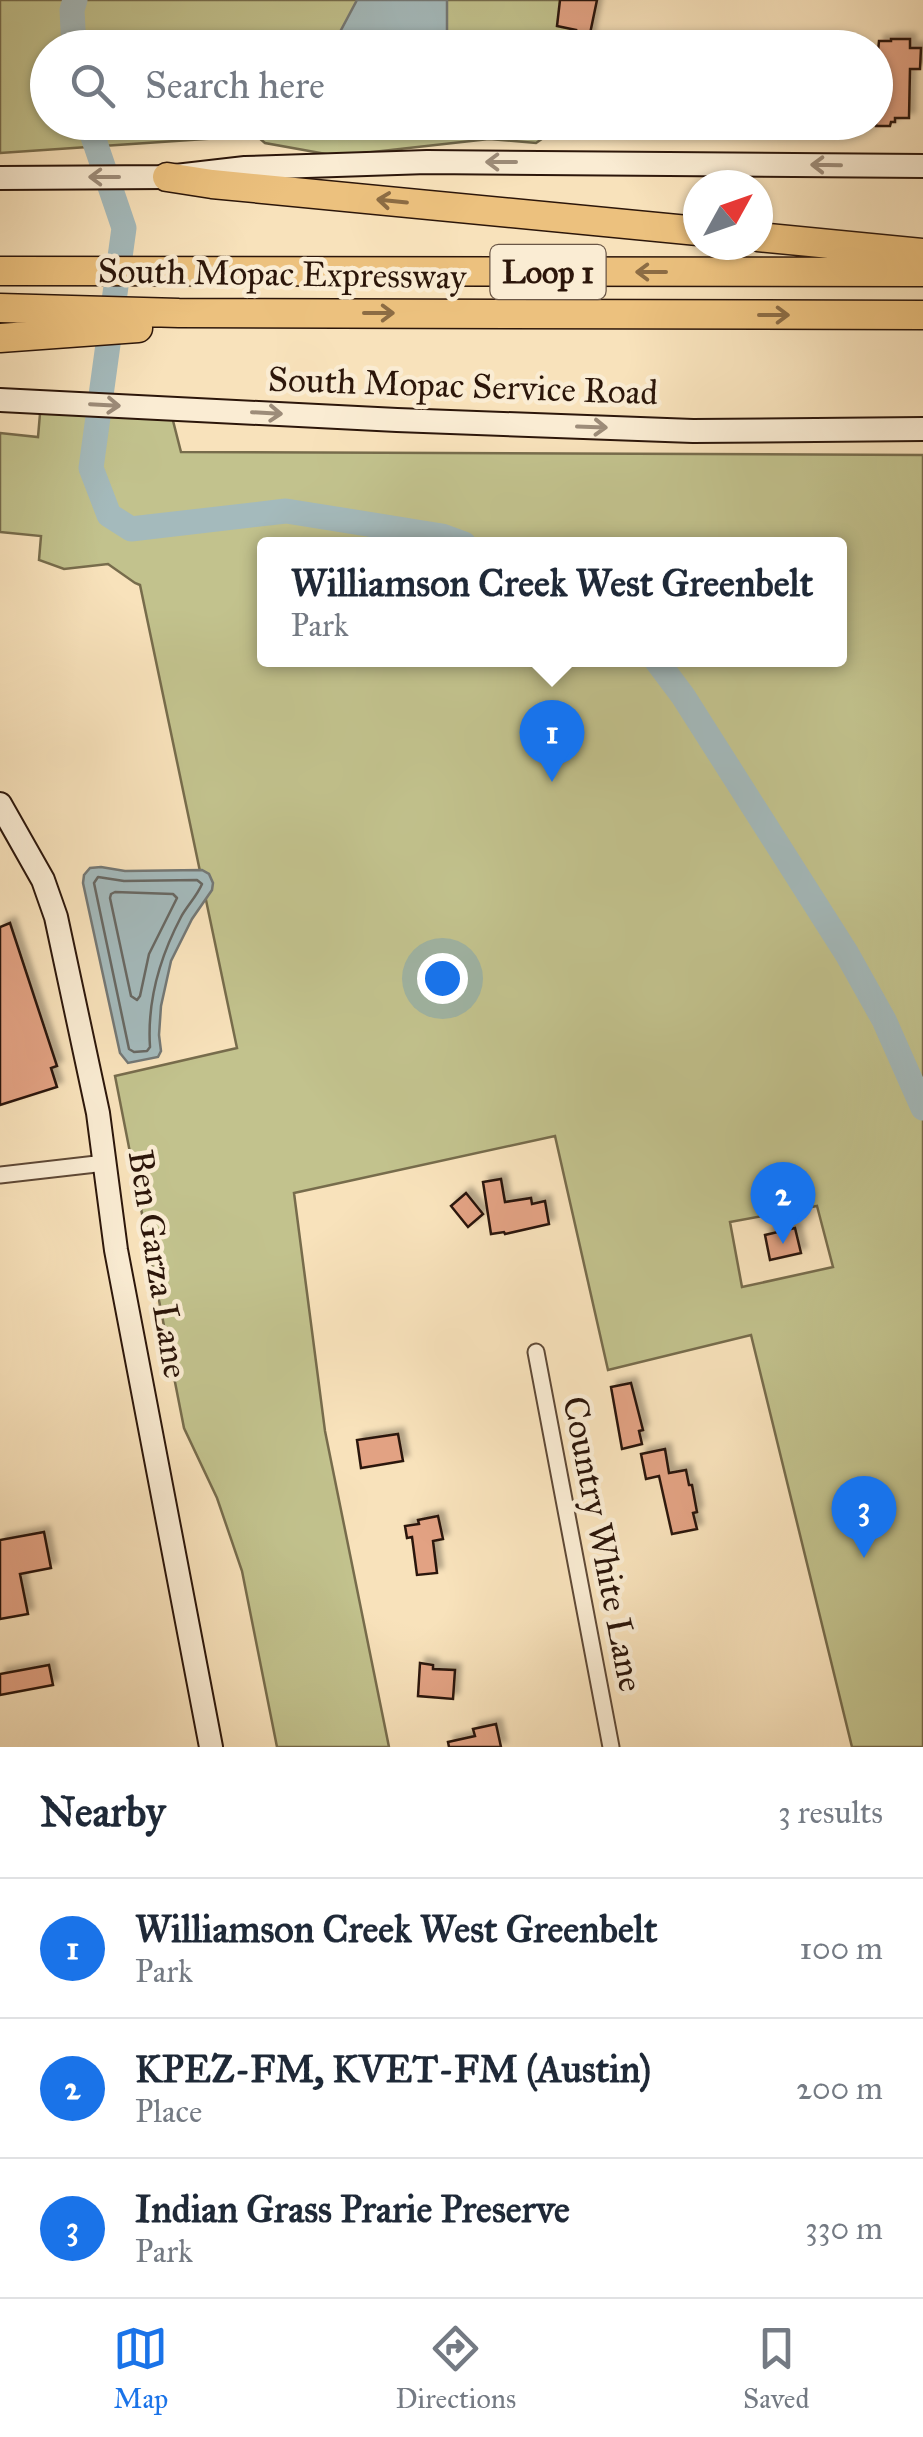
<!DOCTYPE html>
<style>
:root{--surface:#fff;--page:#f6f6f7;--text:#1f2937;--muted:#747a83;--line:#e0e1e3;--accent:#1a73e8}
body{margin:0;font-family:"IM FELL Great Primer",serif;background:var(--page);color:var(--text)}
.compass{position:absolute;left:683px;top:170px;width:90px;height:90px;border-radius:50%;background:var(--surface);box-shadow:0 2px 8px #0004;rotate:50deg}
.you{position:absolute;left:442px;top:978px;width:35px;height:35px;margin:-25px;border:8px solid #fff;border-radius:50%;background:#1a73e8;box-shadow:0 0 0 15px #1a73e833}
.badge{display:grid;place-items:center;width:65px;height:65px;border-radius:50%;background:var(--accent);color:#fff;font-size:32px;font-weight:700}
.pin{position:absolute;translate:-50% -82px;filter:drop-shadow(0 2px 5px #0008)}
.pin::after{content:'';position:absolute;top:52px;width:35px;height:30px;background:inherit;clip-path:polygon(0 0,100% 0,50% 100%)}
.popup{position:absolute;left:257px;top:537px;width:590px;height:130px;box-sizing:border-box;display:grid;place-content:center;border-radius:10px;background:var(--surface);filter:drop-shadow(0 2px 8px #0005);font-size:32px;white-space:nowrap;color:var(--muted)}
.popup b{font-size:38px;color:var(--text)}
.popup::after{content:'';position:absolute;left:50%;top:100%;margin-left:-20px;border:20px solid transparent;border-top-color:var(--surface)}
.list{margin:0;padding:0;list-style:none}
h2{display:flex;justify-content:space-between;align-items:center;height:130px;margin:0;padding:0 40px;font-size:42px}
h2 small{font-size:32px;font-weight:400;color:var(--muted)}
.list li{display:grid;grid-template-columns:65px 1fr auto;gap:30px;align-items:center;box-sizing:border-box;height:140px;padding:0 40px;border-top:2px solid var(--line)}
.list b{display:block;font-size:38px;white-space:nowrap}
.list p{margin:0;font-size:32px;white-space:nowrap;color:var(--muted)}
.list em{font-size:32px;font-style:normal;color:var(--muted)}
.icon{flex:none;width:55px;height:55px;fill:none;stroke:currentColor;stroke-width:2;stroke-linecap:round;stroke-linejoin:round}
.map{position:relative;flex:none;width:923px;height:1747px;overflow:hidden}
.search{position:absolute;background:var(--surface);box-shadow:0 2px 8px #0004;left:30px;right:30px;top:30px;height:110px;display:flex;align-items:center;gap:25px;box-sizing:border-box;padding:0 35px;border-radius:55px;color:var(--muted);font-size:38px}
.sheet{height:550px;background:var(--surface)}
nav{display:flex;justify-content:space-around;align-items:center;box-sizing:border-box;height:140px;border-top:2px solid var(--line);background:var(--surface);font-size:28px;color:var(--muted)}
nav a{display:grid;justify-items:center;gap:5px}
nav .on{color:var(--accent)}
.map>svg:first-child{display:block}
.green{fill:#c2c28d;stroke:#776c4c;stroke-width:2.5;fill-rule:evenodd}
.water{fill:#a4babc;stroke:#747875;stroke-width:2.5}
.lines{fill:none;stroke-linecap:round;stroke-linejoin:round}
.shore{stroke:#686863;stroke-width:2.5}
.river{stroke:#a4babc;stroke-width:25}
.building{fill:#e2a283;stroke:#2c160a;stroke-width:2.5;filter:url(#shadow)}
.street-casing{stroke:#5f4936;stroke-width:19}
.secondary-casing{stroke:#2c160a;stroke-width:26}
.highway-casing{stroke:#2c160a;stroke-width:31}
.street{stroke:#faecd3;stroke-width:15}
.secondary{stroke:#faecd3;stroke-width:22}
.highway{stroke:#ecc17e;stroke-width:28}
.oneway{stroke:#9d8c79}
.oneway2{stroke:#8c6c44}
.labels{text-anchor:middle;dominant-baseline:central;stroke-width:9;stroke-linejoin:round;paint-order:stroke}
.shield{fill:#faecd3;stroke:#6a5646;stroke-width:2.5}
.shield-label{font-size:32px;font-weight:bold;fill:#2c160a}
.street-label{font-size:35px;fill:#2c160a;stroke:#faecd3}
</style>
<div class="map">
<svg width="923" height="1747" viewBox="0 0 923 1747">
<defs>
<filter id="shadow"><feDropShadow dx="5.5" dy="-5.5" stdDeviation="2.5" flood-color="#0004"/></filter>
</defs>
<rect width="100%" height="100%" fill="#f8e2bb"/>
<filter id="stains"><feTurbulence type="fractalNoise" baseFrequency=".002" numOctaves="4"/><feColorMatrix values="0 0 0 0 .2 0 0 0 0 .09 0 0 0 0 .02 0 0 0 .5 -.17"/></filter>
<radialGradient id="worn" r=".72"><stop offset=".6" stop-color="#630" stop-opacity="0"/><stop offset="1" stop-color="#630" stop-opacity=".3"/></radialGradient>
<path class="green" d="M0,0H582L577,47L48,48V122L565,123L536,143L489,139L337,156L265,143L244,125L234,137L0,153Z
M41,402L170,409L181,452L923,455V1747H852L751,1335L608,1370L555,1136L294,1193L325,1431L389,1747H277L242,1571L217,1498L184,1428L115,1076L237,1048L140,585L135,583L108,564L64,569L39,560L41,536L0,532V433L38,437ZM264,544H840V660H264ZM817,1206L833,1267L742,1287L730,1222Z"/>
<path class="water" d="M357,0H447V47H332Z
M101,867L125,871L202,870L209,874L213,883L212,890L192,919L171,961L161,1006L159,1035L161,1051L158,1057L128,1063L120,1053L83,883L84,875L90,868Z"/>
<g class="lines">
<path class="shore" d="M98,877L124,881L197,880L202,884C197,896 187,906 181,917C160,957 147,1001 150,1047L147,1051L134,1052L129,1049L94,883Z
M115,892L173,894L177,898L149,954L140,996L137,1000L131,996L110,898L111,894Z"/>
<path class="river" d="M74,48L72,10L75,0
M88,122L124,228L91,468L109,515L131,529L286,511L442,536L464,544
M656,660L683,696L847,954L884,1020L923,1108"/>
</g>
<path class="building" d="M560,0H597L587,48H572L576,30L557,26Z
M891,39H910V48H921L920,69H910L909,118H895V122H891L890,126H876V73L879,41H891Z
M10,923L57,1066L51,1068L57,1087L0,1105V927Z
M501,1179L505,1202L531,1198L532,1204L545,1201L549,1224L505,1234L504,1232L491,1234L483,1182Z
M466,1193L483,1214L468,1227L451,1206Z
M795,1228L801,1253L770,1260L765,1235Z
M631,1383L643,1430L639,1431L642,1444L622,1449L611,1387Z
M398,1434L403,1461L361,1468L357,1440Z
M665,1449L669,1473L686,1470L689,1485H692L697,1512L693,1513L697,1529L672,1534L659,1476L646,1479L641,1454Z
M438,1516L443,1539L433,1541L437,1573L417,1575L412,1537L407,1538L405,1526L419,1524L418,1520Z
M44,1532L51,1568L20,1574L28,1614L0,1619V1540Z
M420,1663L433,1665V1669L455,1670L453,1699L418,1696Z
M49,1665L53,1685L0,1695V1674Z
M496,1724L501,1747H449L448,1742L475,1736L473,1729Z"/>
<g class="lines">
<defs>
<path id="street" d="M0,1175L105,1163
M536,1352L611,1747"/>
<path id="secondary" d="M0,178L167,177L245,168L427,162L923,166
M0,400L397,420L693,431L923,429
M0,804L43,880L56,917L98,1113L116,1250L211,1747"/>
<path id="highway" d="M167,177L212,184L698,231
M758,237L923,253
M0,271L923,272
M0,308L179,313L923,315
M0,338L138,328"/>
</defs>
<use href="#street" class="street-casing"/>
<use href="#secondary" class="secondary-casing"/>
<use href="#highway" class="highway-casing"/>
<use href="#street" class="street"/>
<use href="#secondary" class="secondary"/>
<use href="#highway" class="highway"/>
</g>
<defs><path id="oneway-shaft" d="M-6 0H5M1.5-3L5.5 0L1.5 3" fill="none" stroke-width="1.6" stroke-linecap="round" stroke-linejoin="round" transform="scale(2.5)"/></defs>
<g class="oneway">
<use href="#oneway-shaft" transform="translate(501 162) rotate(180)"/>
<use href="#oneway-shaft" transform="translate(826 165) rotate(-179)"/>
<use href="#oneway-shaft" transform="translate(104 177) rotate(180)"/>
<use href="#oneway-shaft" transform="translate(105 405) rotate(3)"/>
<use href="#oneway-shaft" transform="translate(267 413) rotate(3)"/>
<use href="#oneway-shaft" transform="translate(592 427) rotate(2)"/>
</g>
<g class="oneway2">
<use href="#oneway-shaft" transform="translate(392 201) rotate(-174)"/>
<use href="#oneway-shaft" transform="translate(651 272) rotate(-180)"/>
<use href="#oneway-shaft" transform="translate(379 313)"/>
<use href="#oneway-shaft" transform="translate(774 315)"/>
</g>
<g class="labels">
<rect class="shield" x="490.5" y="245" width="115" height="54" rx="8"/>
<g class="shield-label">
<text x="548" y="272">Loop 1</text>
</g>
<g class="street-label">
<text transform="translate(282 274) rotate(1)">South Mopac Expressway</text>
<text transform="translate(463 386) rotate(2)">South Mopac Service Road</text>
<text transform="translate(158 1264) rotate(81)">Ben Garza Lane</text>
<text transform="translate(603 1544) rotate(79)">Country White Lane</text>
</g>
</g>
<rect width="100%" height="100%" filter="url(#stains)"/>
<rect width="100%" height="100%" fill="url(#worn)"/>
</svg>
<svg class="compass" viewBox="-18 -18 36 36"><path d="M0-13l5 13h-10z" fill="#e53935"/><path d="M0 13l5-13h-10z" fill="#747a83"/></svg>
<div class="you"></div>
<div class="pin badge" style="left:552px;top:782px">1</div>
<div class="popup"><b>Williamson Creek West Greenbelt</b>Park</div>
<div class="pin badge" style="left:783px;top:1244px">2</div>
<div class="pin badge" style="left:864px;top:1558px">3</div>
<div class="search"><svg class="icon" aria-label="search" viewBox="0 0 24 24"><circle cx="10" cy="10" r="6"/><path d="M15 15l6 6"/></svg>Search here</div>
</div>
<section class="sheet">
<h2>Nearby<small>3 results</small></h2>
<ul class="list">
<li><span class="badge">1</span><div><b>Williamson Creek West Greenbelt</b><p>Park</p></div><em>100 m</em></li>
<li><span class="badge">2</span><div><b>KPEZ-FM, KVET-FM (Austin)</b><p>Place</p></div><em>200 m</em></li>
<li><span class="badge">3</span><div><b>Indian Grass Prarie Preserve</b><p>Park</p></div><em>330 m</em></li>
</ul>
</section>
<nav>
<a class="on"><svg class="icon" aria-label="map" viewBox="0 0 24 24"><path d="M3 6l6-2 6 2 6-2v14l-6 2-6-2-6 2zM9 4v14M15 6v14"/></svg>Map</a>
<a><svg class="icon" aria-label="directions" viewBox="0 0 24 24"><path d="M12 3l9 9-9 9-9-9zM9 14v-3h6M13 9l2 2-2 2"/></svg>Directions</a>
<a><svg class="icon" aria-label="saved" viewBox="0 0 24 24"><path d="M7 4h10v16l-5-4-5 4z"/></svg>Saved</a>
</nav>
